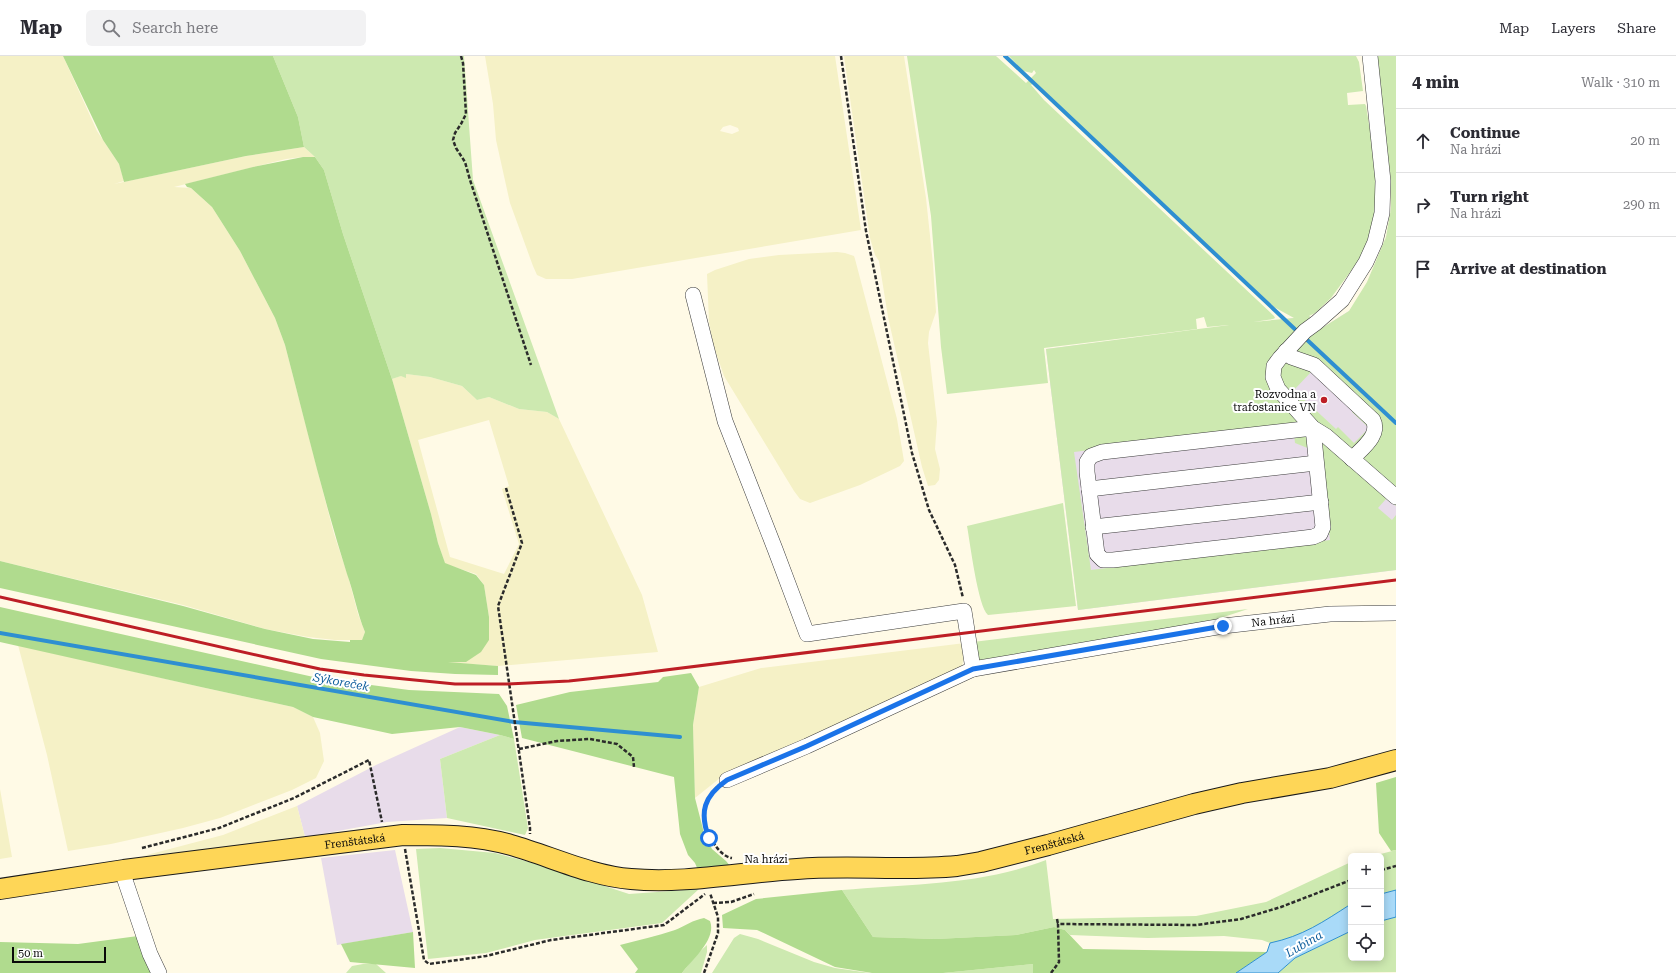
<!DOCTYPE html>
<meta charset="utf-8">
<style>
:root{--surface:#fff;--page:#f2f2f3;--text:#2b2b33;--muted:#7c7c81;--line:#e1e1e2}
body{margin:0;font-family:"Roboto Serif",serif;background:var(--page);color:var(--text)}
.controls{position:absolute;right:12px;bottom:12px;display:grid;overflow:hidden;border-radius:6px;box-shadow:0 2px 10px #0003}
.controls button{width:36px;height:36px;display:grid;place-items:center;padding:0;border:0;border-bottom:1px solid var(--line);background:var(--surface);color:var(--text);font:20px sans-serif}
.scale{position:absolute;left:12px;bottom:10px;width:94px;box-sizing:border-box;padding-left:4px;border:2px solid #090909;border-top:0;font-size:11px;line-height:14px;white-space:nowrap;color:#090909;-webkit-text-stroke:3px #fff;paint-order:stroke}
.stop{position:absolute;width:12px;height:12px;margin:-9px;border:3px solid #1a73e8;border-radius:50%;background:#fff}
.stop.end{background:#1a73e8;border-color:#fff;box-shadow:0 1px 4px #0008}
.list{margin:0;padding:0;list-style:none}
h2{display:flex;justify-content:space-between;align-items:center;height:52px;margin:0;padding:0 16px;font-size:17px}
h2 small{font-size:13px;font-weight:400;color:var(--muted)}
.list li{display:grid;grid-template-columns:26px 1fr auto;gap:12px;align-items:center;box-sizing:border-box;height:64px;padding:0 16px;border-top:1px solid var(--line)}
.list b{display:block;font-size:15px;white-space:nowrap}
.list p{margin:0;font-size:13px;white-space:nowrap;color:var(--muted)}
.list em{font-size:13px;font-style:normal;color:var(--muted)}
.icon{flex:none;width:22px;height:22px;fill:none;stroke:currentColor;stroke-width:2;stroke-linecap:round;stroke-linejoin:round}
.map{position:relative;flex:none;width:1396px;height:917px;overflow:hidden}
header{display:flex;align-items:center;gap:24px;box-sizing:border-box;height:56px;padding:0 20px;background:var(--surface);border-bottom:1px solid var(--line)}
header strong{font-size:19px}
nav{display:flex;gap:22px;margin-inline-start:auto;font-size:14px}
.search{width:280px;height:36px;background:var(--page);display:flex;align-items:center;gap:10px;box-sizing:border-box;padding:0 14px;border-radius:6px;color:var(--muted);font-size:15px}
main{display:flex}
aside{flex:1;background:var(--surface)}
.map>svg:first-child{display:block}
.industrial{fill:#e8dcea}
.farmland{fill:#f5f1c6;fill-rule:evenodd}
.green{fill:#cde9b0;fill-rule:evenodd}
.forest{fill:#b0db8e}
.water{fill:#a9daf8;stroke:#2e8fd1}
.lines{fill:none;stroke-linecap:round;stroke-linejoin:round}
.stream{stroke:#2e8fd1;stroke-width:4}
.minor-casing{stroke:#3c3c3c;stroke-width:16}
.major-casing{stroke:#1a1a1a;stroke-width:22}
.path{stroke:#2b2b2b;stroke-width:2.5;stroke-dasharray:4 2;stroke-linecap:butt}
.minor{stroke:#fff;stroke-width:15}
.major{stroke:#fed657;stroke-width:20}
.rail{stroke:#bd1e25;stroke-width:3}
.route{stroke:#1a73e8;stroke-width:5}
.poi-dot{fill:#bd1e25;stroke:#fff;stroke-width:1.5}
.labels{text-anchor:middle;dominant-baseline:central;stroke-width:4;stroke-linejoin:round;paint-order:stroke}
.poi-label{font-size:11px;fill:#090909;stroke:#fff;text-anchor:end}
.street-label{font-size:11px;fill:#090909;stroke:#fff}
.water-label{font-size:12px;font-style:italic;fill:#105f9d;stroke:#fff}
</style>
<header>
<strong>Map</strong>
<div class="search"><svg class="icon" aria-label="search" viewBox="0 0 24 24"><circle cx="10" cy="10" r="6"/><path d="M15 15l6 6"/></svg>Search here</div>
<nav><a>Map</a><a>Layers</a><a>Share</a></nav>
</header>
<main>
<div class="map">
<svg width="1396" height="917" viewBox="0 0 1396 917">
<rect width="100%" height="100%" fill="#fffae6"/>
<path class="industrial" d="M1396,249V514L1078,554L1046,293L1310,260L1322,272L1349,255Z
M460,671L500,679L440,703L447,762L387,766L305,781L297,750L376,709Z
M395,794L413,876L337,889L321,802Z"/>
<path class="farmland" d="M0,0H63L97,75L119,108L124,125L114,128L246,100L304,91L315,101H303L286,103L174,131L191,132L212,151L240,195L275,262L285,289L334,478L348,520L358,558L365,576L362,584H335L308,581L265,573L183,549L0,505Z
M485,0H835L861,174L572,223H546L537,219L533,210L510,147L496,84L493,48ZM730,69L738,72L739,75L732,78L720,75L723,71Z
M844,0H904L926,142L933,208L936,256L929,276L928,287L937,366L935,393L940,413L939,424L935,429L928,430L922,411L888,261L879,205L875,199L870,182Z
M837,196L845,197L854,200L855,203L897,363L904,405L900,410L860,429L810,447L800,443L794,435L724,320L713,288L709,266L707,218L715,214L749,203L779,199Z
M406,318L430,321L462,330L477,344L489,341L519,353L547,356L559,363L642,539L658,596L498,610L442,606L489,584V561L484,529L476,518L445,508L438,487L431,458L392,323ZM489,364L509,430L502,433L519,488L504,518L450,501L418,384Z
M965,587L962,612L725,718L695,742L693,669L699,631L761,612Z
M18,589L201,631L293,651L313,661L320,677L324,705L316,722L292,734L220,762L183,772L111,788L68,795L47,699Z
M0,733L12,801L0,803Z
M297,750L305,781L196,795L143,800L223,779Z"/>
<path class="green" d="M273,0H464L473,124L559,363L547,356L519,353L489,341L477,344L462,330L430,321L406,318V322L401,320L392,323L343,178L324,114L315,101L304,91L298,61Z
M907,0H996L1026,27L1036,17L1034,14L1032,17L1023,15L1009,0H1356L1359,6L1363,35L1347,37L1348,49L1365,48L1366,50L1375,105L1377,153L1365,192L1356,208L1331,242L1315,257L1309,260L1322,272L1349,255L1367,226L1386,181L1391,152V124L1374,0H1396V450L1386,443L1378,452L1392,464L1396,459V514L1078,554L1046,293L1229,269L1207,271L1204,261L1196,263L1197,273L1044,292L1048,327L947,338L941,291L931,160ZM1035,26L1127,114L1274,251L1294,262L1253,266L1273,263L1275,262L1274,260L1044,44L1031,29ZM1312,315L1354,354L1352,356L1369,372L1354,387L1338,371L1336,373L1294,334ZM1293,369L1295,387L1310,393L1319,392L1330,484L1091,514L1074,396Z
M1063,447L1076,550L988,559C978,551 970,486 967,470Z
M1248,553L1187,573L982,607L975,598L973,586Z
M500,679L514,683L528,772L525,779L447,762L440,703Z
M440,792L495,797L541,809L629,838L699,833L662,867L535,884L486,897L428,903L416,793Z
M1396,794V834L1381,838V800H1373Z
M1046,804L1053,863L1196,860L1266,846L1351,806V848L1313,873L1287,884L1270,887L1262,884L1224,880L1148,882L1070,879L1065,874L1054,871L1016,879L936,883L873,881L842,834C911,828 981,829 1046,804Z
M1396,861V916L1278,917L1295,902L1351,875V902H1381V865Z
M740,878L758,883L814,906L835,912L870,917H712L734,882Z
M707,889V896L701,917H682L696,899Z
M363,908H376L386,917H346L352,910Z
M1033,908V917H943Z"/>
<path class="forest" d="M63,0H273L298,61L304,91L246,100L124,126L119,108L103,84Z
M303,101H315L324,114L343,178L392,323L431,458L438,487L445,507L476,519L484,529L489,561V584L481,596L466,606H448L498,610V619L455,618L411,615L321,603L0,532V505L183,550L265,573L313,583L350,586V584H362L365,576C357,557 354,537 347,518C323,442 305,365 285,289L275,262L240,195L212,151L191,132L187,131L185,128L253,111Z
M0,551L318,622L409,634L499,638L507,650L514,683L500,679L460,671L392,678L313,661L293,651L201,631L0,586Z
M691,617L699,631L693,669L695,742L704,777L712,793L726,805L731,811L698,814L695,807L688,799L680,778L674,721L522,682L516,649L570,636L658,626L663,621Z
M1396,721V794L1391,795L1379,777L1376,727Z
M842,834L873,881L936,883L1016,879L1054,871L1065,874L1083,893L1267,896L1236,917H1033V908L943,917H872L835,911L757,874L723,872L722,859L756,843Z
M704,862L710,865C717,883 692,904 682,917H635L638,913L620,889C638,884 657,880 675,874C685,870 693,864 704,862Z
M413,876L415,912L350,906L341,888Z
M138,880L155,917H0V886L78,888Z"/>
<path class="water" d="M1396,834V861L1381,865V838Z
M1351,848V875L1295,902L1278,917H1236L1267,896L1270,887C1303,880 1323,866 1351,848Z"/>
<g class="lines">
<path class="stream" d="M1005,0L1299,277
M1304,281L1396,367
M0,577L514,666L680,681"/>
<defs>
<g id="minor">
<path d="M1370,0L1383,125L1382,157L1375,186L1366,206L1342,244L1316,267L1305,275L1280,302L1274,310L1273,321L1278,333L1313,372L1326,380L1396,441"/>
<path d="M693,239L725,365L775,493L807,578L964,555L973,613"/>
<path d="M1286,295L1291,301L1314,309L1373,364C1381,379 1361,393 1352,403"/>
<path d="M1313,372L1323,471L1320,478L1313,481L1113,504H1103L1097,498L1087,416V406L1091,400L1102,396Z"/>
<path d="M1089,433L1316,407"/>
<path d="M1093,471L1321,446"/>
<path id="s1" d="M727,724L807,690L973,613L1223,570L1330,558L1396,557"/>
<path d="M124,814L125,824L150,898L159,917"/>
</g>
<g id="major">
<path id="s2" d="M0,833L124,814L403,779C440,779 476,779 511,789C550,800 591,820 631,823C685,828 742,816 797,813C850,809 904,815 957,810L981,806L1048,789L1194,748L1242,737L1330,722L1396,704"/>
</g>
</defs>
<use href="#minor" class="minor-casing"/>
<use href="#major" class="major-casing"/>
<path class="path" d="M461,0L463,7L466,58L461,68L455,77L453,84L456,92L465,106L470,124L531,309
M841,0L866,175L912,397L929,454L955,509L963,542
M506,432L522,487L498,550L530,772V778
M519,693L557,685L590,683L617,688L633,701L634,711
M717,731C700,749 701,770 715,789C719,795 725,801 732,802
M142,792L219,772L294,742L369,704L382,766
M405,793L424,904L429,908L486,900L551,884L664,869L705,838
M1381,814L1396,810
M713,847L731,846L754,838
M1057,863L1058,868
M704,917L718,877V861L710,837
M1051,917L1059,906L1058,868L1196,869L1241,863L1281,851L1351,824"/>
<use href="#minor" class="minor"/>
<use href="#major" class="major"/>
<path class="rail" d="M0,541L274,603L320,613L364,619L455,628H508L569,625L625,619L1396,524"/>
</g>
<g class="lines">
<path class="route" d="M709,782C699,756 704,740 727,724L807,690L973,613L1223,570"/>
</g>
<circle class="poi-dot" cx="1324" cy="344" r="4"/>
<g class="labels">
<g class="poi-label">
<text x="1316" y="338">Rozvodna a<tspan x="1316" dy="13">trafostanice VN</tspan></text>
</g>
<g class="street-label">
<text stroke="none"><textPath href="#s1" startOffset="574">Na hrázi</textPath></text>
<text stroke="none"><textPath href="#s2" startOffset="358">Frenštátská</textPath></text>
<text stroke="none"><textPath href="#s2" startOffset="1067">Frenštátská</textPath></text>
<text x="766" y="803">Na hrázi</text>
</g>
<g class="water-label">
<text transform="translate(341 626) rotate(10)">Sýkoreček</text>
<text transform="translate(1304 888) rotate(-30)">Lubina</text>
</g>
</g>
</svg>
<div class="controls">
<button>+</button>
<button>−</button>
<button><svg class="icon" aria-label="locate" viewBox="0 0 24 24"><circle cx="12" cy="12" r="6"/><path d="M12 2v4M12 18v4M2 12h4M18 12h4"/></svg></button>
</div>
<div class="scale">50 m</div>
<div class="stop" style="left:709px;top:782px"></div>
<div class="stop end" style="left:1223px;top:570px"></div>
</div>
<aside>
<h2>4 min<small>Walk · 310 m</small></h2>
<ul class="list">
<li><svg class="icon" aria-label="ahead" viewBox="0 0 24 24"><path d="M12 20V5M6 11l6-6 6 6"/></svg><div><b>Continue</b><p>Na hrázi</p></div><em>20 m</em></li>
<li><svg class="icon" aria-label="right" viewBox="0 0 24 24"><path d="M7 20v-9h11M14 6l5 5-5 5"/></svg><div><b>Turn right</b><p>Na hrázi</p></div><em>290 m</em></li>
<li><svg class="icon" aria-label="arrive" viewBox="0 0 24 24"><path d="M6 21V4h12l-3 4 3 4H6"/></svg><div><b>Arrive at destination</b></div></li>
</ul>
</aside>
</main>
